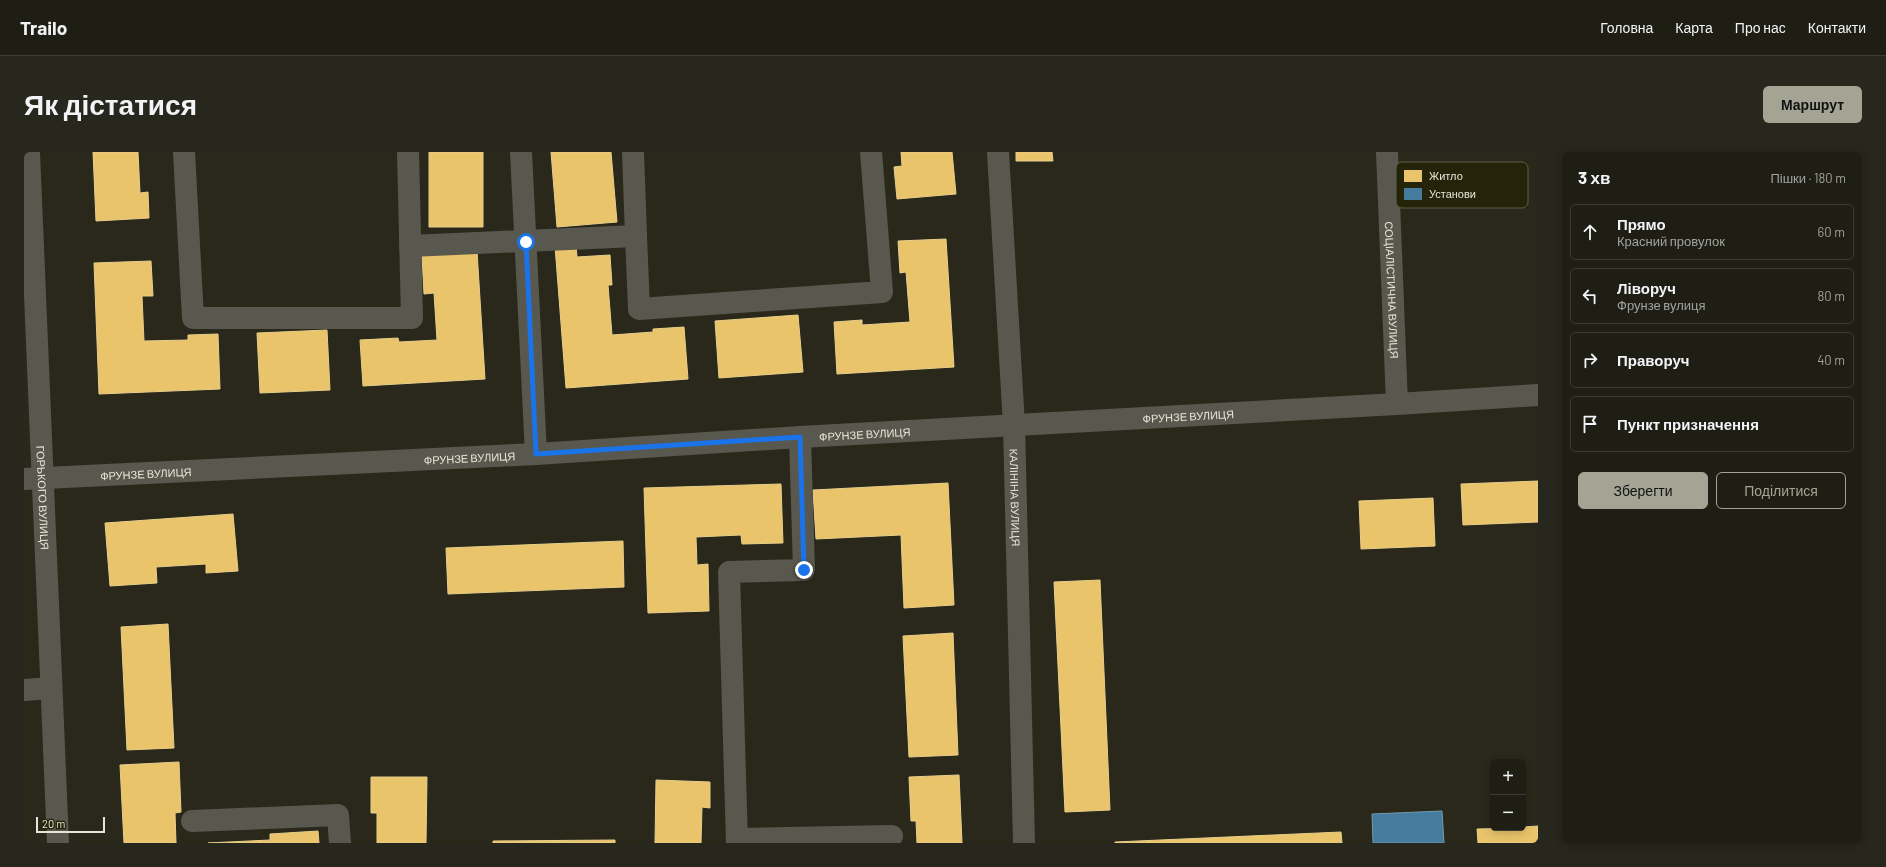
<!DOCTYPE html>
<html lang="uk">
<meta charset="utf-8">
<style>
:root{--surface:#1f1e14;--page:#27271d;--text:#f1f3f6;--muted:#a1a2a0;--line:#3c3c34;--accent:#a4a495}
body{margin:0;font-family:Barlow,sans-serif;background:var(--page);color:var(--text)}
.controls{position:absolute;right:12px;bottom:12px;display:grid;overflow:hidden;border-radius:6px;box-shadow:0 2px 10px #0003}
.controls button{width:36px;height:36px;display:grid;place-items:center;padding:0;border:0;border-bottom:1px solid var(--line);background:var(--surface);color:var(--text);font:20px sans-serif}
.scale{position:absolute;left:12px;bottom:10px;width:69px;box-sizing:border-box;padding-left:4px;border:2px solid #e6e6d7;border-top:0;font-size:11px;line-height:14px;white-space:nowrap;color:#e6e6d7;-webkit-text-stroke:3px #25240b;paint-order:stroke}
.stop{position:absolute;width:12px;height:12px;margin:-9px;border:3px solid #1a73e8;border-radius:50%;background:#fff}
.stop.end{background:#1a73e8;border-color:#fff;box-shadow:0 1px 4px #0008}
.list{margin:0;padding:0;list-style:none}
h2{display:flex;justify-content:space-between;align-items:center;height:52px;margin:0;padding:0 16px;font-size:17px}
h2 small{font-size:13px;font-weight:400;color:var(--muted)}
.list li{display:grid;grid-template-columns:26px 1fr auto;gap:12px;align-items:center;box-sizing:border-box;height:56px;margin:0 8px 8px;padding:0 8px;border:1px solid var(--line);border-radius:6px}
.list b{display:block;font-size:15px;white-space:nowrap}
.list p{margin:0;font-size:13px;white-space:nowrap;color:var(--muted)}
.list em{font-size:13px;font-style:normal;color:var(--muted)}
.actions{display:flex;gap:8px;padding:12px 16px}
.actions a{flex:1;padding:9px 0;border:1px solid var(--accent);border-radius:6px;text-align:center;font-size:14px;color:var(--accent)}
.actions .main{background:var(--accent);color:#111}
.icon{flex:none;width:22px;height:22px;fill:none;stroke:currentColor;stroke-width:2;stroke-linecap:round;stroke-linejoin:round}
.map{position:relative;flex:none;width:1514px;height:691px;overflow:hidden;border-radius:6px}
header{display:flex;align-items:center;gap:24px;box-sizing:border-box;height:56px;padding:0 20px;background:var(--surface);border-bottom:1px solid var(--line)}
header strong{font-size:19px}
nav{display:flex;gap:22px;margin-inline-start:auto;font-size:14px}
.intro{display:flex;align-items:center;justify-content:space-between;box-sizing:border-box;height:96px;padding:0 24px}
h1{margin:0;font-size:28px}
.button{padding:10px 18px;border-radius:6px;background:var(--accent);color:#111;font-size:14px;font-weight:700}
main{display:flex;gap:24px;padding:0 24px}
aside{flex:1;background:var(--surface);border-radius:6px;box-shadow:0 2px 10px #0003}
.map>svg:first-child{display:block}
.homes{fill:#e9c46a;stroke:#e8ce8b}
.public{fill:#457b9d;stroke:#759bae}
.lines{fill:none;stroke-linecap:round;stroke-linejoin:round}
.minor{stroke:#59584e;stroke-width:22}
.route{stroke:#1a73e8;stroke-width:5}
.labels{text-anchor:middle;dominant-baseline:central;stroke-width:4;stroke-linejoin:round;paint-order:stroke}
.street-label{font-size:11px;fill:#e6e6d7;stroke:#25240b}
.key{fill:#25240b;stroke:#5f5e48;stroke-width:1}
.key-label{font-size:11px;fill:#e6e6d7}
</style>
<header>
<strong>Trailo</strong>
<nav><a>Головна</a><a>Карта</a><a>Про нас</a><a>Контакти</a></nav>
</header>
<div class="intro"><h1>Як дістатися</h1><a class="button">Маршрут</a></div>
<main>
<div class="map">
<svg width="1514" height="691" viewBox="0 0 1514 691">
<rect width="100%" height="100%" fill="#29281b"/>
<path class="homes" d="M69,0H114L116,41L124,40L125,66L72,69Z
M405,0H459V75H405Z
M527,0H587L593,70L533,75Z
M877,0H928L932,42L873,47L870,15L878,14Z
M992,0H1028L1029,9H992Z
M922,87L930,215L813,222L810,170L838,168V173L886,170L882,120L876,121L874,89Z
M552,93L553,105L586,103L588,133H584L588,183L629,180V177L660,175L664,227L542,236L531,94Z
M453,99L461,227L339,234L336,188L374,186L375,190L413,188L410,141L400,142L398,103Z
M127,109L129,144H118L120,189L164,188V183L194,182L196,237L75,242L70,111Z
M774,163L779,220L695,226L691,169Z
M303,178L306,238L236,241L233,181Z
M1514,329V370L1439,373L1437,332Z
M924,331L930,453L880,456L877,383L792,387L789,338Z
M757,332L759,391L718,392L717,383L672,385L673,413L684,412L685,459L624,461L620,336Z
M1409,346L1411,394L1337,397L1335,349Z
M209,362L214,419L182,421V412L132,415L133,431L86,434L81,371Z
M599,389L600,435L424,442L422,396Z
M1076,428L1086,658L1041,660L1030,430Z
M144,472L150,596L103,598L97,475Z
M929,481L934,603L885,605L879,484Z
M155,610L157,660L151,661L152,691H100L96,613Z
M935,623L938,691H893L892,669H887L885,625Z
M347,625H403L402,691H353V661H347Z
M632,628L686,630V656L678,655L677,691H631Z
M1514,674V691H1454L1453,677L1499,676V675Z
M294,679L295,691H184L246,688V682Z
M1317,680L1318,691H1091V690Z
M591,688V691H469V689Z"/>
<path class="public" d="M1418,659L1420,691H1349L1348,662Z"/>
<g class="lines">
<g class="minor">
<path id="s1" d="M5,0L34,691"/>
<path d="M160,0L169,166H388L384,0"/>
<path d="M497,0L512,302"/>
<path d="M609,0L612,84"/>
<path id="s2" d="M974,0L990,273L1000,691"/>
<path id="s3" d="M1363,0L1373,252"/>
<path d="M386,94L612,84L615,157L858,140L847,0"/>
<path id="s4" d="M0,327L512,302L776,285L1373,252L1514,243"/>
<path d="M0,538L27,536"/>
<path d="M168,669L314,663L316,691"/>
<path d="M713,687L868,684"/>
<path d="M713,691L705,420L780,418L776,285"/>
</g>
</g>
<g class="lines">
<path class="route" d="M502,90L512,302L776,285L780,418"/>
</g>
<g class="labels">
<g class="street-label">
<text stroke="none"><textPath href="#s3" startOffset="138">СОЦІАЛІСТИЧНА ВУЛИЦЯ</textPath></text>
<text stroke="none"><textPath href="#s4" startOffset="1166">ФРУНЗЕ ВУЛИЦЯ</textPath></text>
<text stroke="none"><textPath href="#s4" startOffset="842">ФРУНЗЕ ВУЛИЦЯ</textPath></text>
<text stroke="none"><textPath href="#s4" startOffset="446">ФРУНЗЕ ВУЛИЦЯ</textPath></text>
<text stroke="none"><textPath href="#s4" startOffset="122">ФРУНЗЕ ВУЛИЦЯ</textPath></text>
<text stroke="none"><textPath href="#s1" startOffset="346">ГОРЬКОГО ВУЛИЦЯ</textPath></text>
<text stroke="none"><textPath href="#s2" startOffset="346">КАЛІНІНА ВУЛИЦЯ</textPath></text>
</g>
</g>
<rect x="1372" y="10" width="132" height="46" rx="6" class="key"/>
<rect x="1380" y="18" width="18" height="12" fill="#e9c46a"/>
<rect x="1380" y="36" width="18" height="12" fill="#457b9d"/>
<g class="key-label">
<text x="1405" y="28">Житло</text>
<text x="1405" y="46">Установи</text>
</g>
</svg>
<div class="controls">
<button>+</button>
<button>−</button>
</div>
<div class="scale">20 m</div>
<div class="stop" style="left:502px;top:90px"></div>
<div class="stop end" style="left:780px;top:418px"></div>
</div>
<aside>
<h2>3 хв<small>Пішки · 180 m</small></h2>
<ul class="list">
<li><svg class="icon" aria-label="ahead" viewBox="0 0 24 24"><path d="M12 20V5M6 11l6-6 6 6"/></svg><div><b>Прямо</b><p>Красний провулок</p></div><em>60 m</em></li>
<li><svg class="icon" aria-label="left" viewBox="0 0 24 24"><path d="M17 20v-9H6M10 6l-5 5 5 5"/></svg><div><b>Ліворуч</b><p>Фрунзе вулиця</p></div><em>80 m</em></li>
<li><svg class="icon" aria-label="right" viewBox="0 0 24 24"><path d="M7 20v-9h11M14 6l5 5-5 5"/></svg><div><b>Праворуч</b></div><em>40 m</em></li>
<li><svg class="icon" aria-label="arrive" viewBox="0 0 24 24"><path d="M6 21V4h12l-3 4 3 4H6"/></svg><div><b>Пункт призначення</b></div></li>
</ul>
<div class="actions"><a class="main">Зберегти</a><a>Поділитися</a></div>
</aside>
</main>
